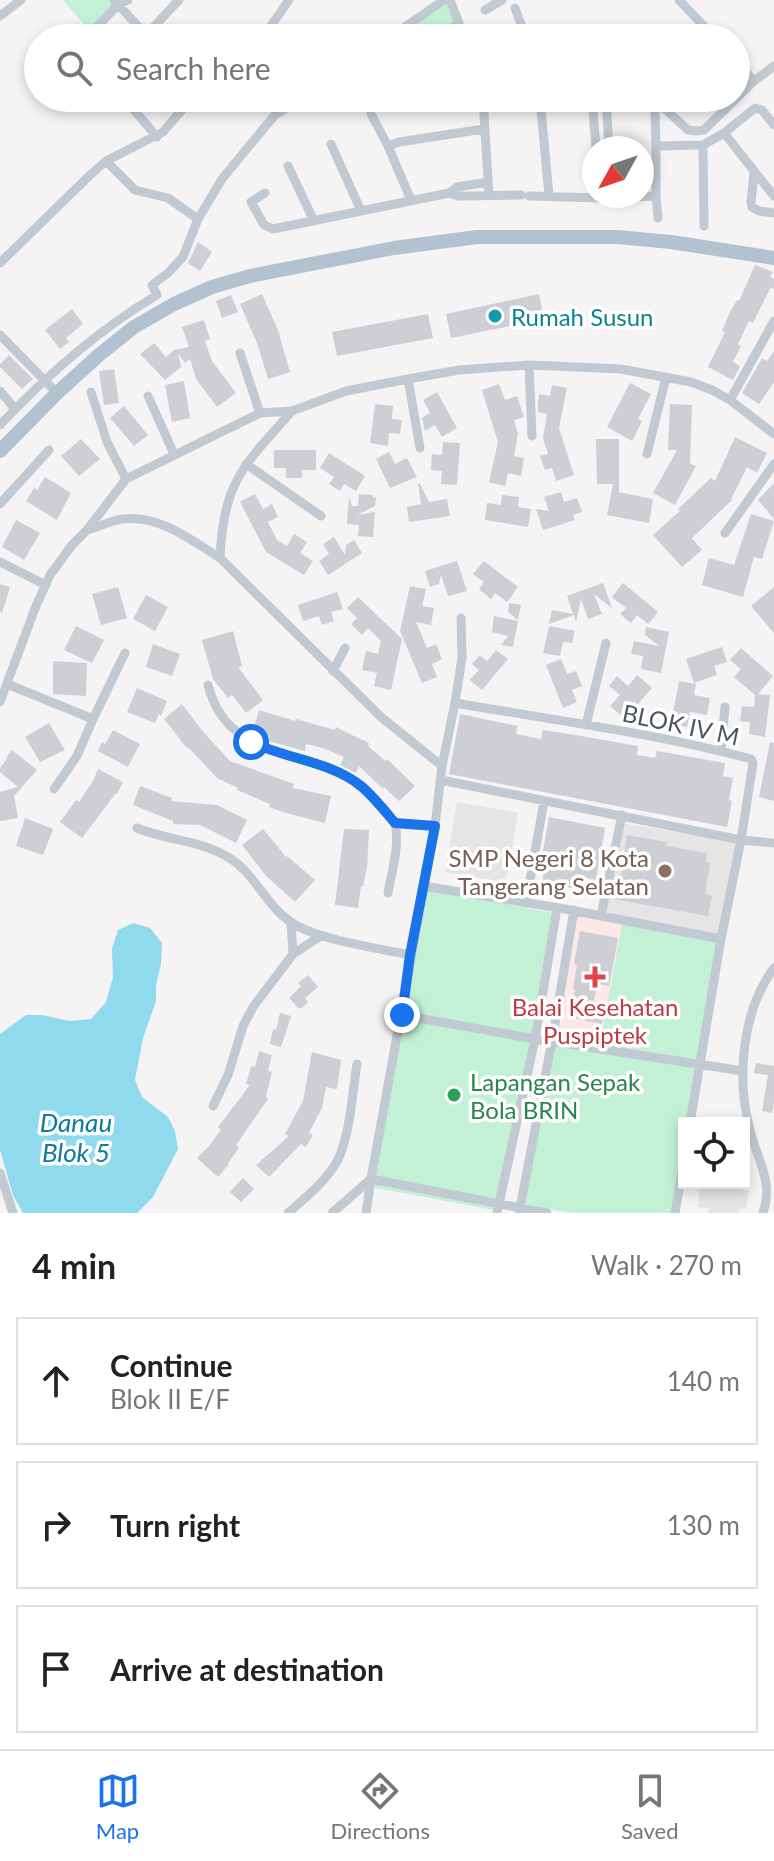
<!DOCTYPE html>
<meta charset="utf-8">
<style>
:root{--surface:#fff;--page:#f6f6f6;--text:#222;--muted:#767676;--line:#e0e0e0;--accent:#1a73e8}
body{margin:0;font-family:Lato,sans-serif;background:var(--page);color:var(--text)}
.controls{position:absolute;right:24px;bottom:24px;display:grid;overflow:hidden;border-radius:0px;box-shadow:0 4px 12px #0003}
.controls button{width:72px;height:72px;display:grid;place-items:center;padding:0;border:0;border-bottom:2px solid var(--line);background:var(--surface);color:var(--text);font:40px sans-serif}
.compass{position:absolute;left:582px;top:136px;width:72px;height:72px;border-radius:50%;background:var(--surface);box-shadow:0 4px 12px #0003;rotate:230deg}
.stop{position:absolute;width:24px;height:24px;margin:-18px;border:6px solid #1a73e8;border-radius:50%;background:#fff}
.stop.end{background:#1a73e8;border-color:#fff;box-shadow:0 2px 8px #0008}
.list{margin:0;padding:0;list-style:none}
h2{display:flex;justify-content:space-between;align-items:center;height:104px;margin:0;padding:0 32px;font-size:34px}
h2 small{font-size:26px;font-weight:400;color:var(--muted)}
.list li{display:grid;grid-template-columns:52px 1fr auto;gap:24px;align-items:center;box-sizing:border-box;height:128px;margin:0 16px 16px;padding:0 16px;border:2px solid var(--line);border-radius:0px}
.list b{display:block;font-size:30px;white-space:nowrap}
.list p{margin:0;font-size:26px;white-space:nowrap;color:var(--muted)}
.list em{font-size:26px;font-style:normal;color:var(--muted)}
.icon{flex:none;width:44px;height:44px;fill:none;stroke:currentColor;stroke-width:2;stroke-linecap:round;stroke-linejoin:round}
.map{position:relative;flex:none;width:774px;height:1213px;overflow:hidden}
.search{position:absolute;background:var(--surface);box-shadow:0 4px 12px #0003;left:24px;right:24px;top:24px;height:88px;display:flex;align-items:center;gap:20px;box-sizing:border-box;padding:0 28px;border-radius:44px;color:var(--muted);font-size:30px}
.sheet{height:536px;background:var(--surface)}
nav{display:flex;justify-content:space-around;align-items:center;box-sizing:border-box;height:112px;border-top:2px solid var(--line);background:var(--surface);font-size:22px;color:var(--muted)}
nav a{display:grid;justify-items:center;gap:4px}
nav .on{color:var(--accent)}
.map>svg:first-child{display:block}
.education{fill:#e6e4e5}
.medical{fill:#fce8e6}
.green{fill:#c3f1d5}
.water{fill:#90daee}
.building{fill:#cdcfd5}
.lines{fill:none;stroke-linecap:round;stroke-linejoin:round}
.street{stroke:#c1cad2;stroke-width:9}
.primary{stroke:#b3c2d1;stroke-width:14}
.route{stroke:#1a73e8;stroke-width:10}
.culture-dot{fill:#0f9aa8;stroke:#fff;stroke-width:3}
.education-dot{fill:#8d6e63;stroke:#fff;stroke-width:3}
.health-dot{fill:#e0444e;stroke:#fff;stroke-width:3}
.leisure-dot{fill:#2e9e5b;stroke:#fff;stroke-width:3}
.labels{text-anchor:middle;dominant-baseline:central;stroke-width:7;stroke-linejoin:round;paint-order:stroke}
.culture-label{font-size:24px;fill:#0d838f;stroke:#fff;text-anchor:start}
.street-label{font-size:24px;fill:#4a5661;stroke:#fff}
.education-label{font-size:24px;fill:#785e54;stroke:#fff;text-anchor:end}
.health-label{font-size:24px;fill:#be3a42;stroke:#fff}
.leisure-label{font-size:24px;fill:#27864d;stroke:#fff;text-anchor:start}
.water-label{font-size:26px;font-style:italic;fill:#0c7c9b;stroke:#fff}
</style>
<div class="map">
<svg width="774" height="1213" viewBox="0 0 774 1213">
<rect width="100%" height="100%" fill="#f5f3f3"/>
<path class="education" d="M457,802L518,813L506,883L445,872Z
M621,823L742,843L721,939L606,916Z
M700,1183H743V1186L740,1185L739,1189L749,1191L746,1209L740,1208L739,1213H708L709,1208L698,1207Z"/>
<path class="medical" d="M573,912L623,919L599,1048L554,1040Z"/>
<path class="green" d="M63,0H128L93,35Z
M447,3L456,22L431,38H419L413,26Z
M427,889L553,913L499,1211L371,1187Z
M623,919L721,939L687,1123H684V1141L671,1213H571L524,1204L554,1040L599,1048Z"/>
<path class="water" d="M133,923L150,928L162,943L161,964L156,985V1001L143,1038L135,1080L142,1097L168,1117L175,1131L178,1149L153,1197L137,1213H23L13,1195L0,1150V1034L26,1015H42L70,1021L91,1019L106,1002L113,977L112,949L118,930Z"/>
<path class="building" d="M198,242L212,252L200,271L188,263Z
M755,265L773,272L770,277L774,279V289L771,287L753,323L749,321L738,344L741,346L733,362L740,366L733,380L708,367L725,332L722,331L730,312L737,300L739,301Z
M262,294L278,330L290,372L268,379L257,343L240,304Z
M539,294L544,319L451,338L446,314Z
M231,295L238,312L222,318L216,301Z
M72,309L83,324L66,338L69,342L60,349L45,330Z
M428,314L433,338L337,356L332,332Z
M204,320L210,339L205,341L212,361L236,393L217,407L196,379L190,359L185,363L178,353L181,367L165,380L140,354L154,343L166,357L174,350L189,347L182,327Z
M774,351V382L759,404L742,393L762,358L767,361Z
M9,355L33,379L22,389L0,367V364Z
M114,369L119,403L104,405L99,371Z
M184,381L190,418L172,422L165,385Z
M630,383L651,394L638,419L642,421L632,441L607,427Z
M499,384L505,400L517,396L524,417L514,420L518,434L514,456L524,458L521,476L508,473L505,486L489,482L498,442L482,390Z
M552,385L567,388L559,428L574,475L556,481L552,468L545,470L540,456L548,454L543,438L547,414L538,412V401L539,394L550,396Z
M437,392L457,428L442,437L435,425L425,431L422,418L430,413L423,400Z
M375,404L393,406L392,419L402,420L400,434L389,433L388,446L370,443Z
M670,404L692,405L690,463L696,466L675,505L653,493L677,450H668Z
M124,406L148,435L134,446L110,418Z
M735,437L767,453L757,473L747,467L731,499L732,500L692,538L702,550L682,567L653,535L680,511L678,509L711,478L715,481Z
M81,439L100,459L79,476L61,456Z
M596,439H619V492L653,499L649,523L607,515L613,484H597Z
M443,442L460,443L457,485L441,484L442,471L431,470L432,454L442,455Z
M274,450H316V470H302V478H286V468H274Z
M389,452L395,464L407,458L417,477L390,488L376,459Z
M329,453L365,476L356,491L344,484L340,491L329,484L334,477L320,468Z
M45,477L71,493L57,520L26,501L34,488L37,490Z
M774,483V519L758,500Z
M418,484H420L429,502L447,499L450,516L409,522L407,507L421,504Z
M561,492L564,502L577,498L582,512L573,515L575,520L543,530L536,509L549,511L544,497Z
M255,494L263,509L272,504L278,517L268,522L277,540L287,546L294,534L307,542L300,553L313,561L304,575L266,552L240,502Z
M359,494L373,495V498L376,497L375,506L357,515L375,512L373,537L358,536L359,525L347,524L349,497L352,506H358Z
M502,495L519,497L518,507L531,509L528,527L485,520L487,503L501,505Z
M751,514L774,521L762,559L754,557L743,597L702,585L709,558L734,565Z
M16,520L40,533L24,560L2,547Z
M334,537L345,555L346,545L354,540L362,553L328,575L319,561L329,554L323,544Z
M457,561L467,591L448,596L441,575L439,584L430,587L425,571Z
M484,561L518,587L507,602L495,593L491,599L479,589L484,582L473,574Z
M603,583L612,608L594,594L602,614L588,619L581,599L576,622L574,615L549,624L552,610L573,614L567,596Z
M623,583L658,612L648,624L637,615L631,623L620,614L626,608L612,597Z
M0,584L10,587L2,613L0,612Z
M410,586L426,589L422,606L434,608L431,625L416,622L427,648L436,644L442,659L432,664L437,677L422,683L400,631Z
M118,587L127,618L101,625L92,594Z
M774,587V633L751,606Z
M337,592L343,609L331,612L334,621L322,625L319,616L303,621L298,605Z
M146,595L168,607L155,631L133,619Z
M358,597L402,639L391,690L374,686L377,673L362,670L366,651L378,654L381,641L368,628L362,635L351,624L357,618L347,608Z
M509,603L521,605L518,620L508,612Z
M494,616L518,621L513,647L501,645L508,636L492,632Z
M76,626L104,640L92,663L64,650Z
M549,626L575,631L572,643L563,642L560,656L543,653Z
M646,627L669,632L661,673L641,669L643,656L631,654L634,641L659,646L645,635Z
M233,631L242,666L238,667L263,700L246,713L232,695L228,698L213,679L202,640Z
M153,644L180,654L172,676L146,667Z
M722,647L727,662L714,666L717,675L694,683L686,659Z
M741,648L773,676L758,694L770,695L765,737L749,734L750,722L740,721L742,706L754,707L755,695L734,677L741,669L730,660Z
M496,650L508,659L482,690L470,680L479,670L472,664L480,655L487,661Z
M561,659L567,674L576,671L582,686L572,690L577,702L563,708L546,665Z
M53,661L87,663L86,696L53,694Z
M637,675L652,688L625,719L610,706L620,695L609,686L617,676L628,686Z
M679,681L696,684L694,695L710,698L707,715L690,712L687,727L671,724Z
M137,688L167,701L161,716L159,714L155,723L127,712Z
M182,704L204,733L230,761L294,784L293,788L331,796L325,823L286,813L269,807L270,804L237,790L238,788L217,778L188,747L187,748L164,719Z
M259,710L295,721L296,719L335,730L336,727L352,735L369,743L368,746L385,761L387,759L415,786L399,801L384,787L383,789L359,766L356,773L340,765L344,757L323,748L306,744L305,751L268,741L269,736L253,731Z
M460,714L517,726L516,734L541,739L543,730L581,736L638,746L637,755L655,758L657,751L725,763L723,776L733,778L729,800L732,801L727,827L449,774Z
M49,723L65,750L40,762L25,737Z
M113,730L140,744L128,767L98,751L102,742L105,744Z
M770,742L774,743V801L759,797Z
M12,750L37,770L14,796L18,818L0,821V792L18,787L0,772V768L7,759L6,758Z
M98,769L123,782L117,794L116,793L82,838L60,822L76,800L79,802L93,781Z
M140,786L172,798L171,801L217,805L247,820L236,843L200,825L173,824V821L133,805Z
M549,817L605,828L596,880L582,877L580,890L565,887L564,895L555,892L557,883L542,881L545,868L540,867Z
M25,818L53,829L43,855L16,846Z
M263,829L286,857L287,856L315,880L295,902L266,876L242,845Z
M344,829L369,830L367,868L363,887L361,886L358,908L335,905Z
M627,835L667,842L666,846L707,853L706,863H710L705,894L712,896L708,916L613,899L616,879H620Z
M580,931L618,938L609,986L597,984L594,1001L606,1003L602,1024L573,1018L576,1006L572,1005L575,989H573L577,964L574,963Z
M308,975L318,987L305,998L308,1002L302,1008H298L289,998L301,986L298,983Z
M280,1013L291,1016L281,1047L270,1044L273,1029L276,1030Z
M259,1051L272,1055L268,1071L272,1072L266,1097L268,1099L236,1145L239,1148L228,1163L229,1164L218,1177L197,1158L209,1146L221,1130L218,1127L250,1085L246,1084L251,1066L255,1067Z
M312,1052L341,1060L337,1089L326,1087L322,1108L309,1133L313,1135L306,1147L301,1144L269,1177L256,1165L289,1136L285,1134L303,1101Z
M756,1063L774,1066V1102L772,1113L762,1111L768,1075L754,1073Z
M243,1178L254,1189L241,1202L230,1192Z"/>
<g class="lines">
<path class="street" d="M114,0L146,35
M679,0L715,38
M515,8L526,38
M485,10L502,0
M0,16L21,0
M264,36L289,0
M86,38L118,5L128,0
M150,38L146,35L179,0
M389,38L444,0
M448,38L446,32L459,23L450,0
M736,61L754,81
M124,98L157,137
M483,98L489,195
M540,98L549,196
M592,98L596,148
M606,98L609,148
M653,98L688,130L696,131L704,130L754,81L774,66
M655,111L656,146L703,145L724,133L755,108L762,110L774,125
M371,114L388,146
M724,133L774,196
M331,144L361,211
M703,145L704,226
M106,161L135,190L168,198L198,219
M288,166L314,221
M754,173L751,202L752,207L759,211L774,213
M265,193L251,202L264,225L273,229L449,193L458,196L521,195
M449,193L457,187L488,182
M529,196L600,198L656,196V146
M656,196L658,218
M411,200L388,146L399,142L484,129
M0,263L89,176L106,161L163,132L192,98
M0,335L57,393
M240,353L260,413
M529,365L532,436
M408,379L420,448
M0,391L15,409
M91,392L107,442L126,479
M148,396L174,454
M730,400L774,321
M292,411C244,465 223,482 220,558L381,717L442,766L435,826L371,1179L547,1213
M0,425C47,375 98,330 157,295L152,285L168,273L183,257L198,219L222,179L249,146L275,115L302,98
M647,454L666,377
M246,464L321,516
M0,504L49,450
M87,530C97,527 107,523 117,520C156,512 190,539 220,558
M725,533L774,464
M0,562L46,585
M333,671L345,648
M7,684L93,719
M208,685C226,758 299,749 351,779C368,790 382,807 395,823L435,826
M0,702L36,606L50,575L72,545L87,530L126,479L260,413L292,411L346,391L408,379L459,370L529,365L621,369L691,382L712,390L730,400L774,434
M586,725L606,643
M721,751L725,707
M442,766L455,703L462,658L461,618
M441,780L741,840L774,843
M54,789L77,756L93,719L125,653
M137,828C165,840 199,840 226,856C254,871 265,905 291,922C317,940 378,948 410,955
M423,886L565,909L721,939L741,840L753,763L751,759C654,733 554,720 455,703
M388,893C392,870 400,846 395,823
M526,903L544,801
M601,916L622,815
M291,923L293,954
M402,1015L535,1039L743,1071
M213,1106L228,1075L243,1026L253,1007L293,954L321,936
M690,1123L721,939
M0,1173L13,1213
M288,1213C304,1199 321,1185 333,1168C350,1144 352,1094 357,1064
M332,1213L371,1179
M366,1213L371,1179
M497,1213L535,1039L557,908
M519,1213L552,1041L574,910
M675,1213L684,1160
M763,1213C774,1182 757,1159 750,1130C736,1078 742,1011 774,968"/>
<path class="primary" d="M0,451L57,393L99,355L134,327L174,304L212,287L250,276L394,248L477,237H617L671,242L774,258"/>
</g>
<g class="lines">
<path class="route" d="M251,742C286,759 330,761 361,786C373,796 384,810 395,823L435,826L410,955L402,1015"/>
</g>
<circle class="culture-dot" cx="495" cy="316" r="8"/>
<circle class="education-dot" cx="665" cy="871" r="8"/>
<path class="health-dot" d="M591 965h8v8h8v8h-8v8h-8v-8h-8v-8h8z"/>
<circle class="leisure-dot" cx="454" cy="1095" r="8"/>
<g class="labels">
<g class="culture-label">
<text x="511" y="316">Rumah Susun</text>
</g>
<g class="street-label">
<text transform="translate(681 724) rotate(12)">BLOK IV M</text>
</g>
<g class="education-label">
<text x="649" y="857">SMP Negeri 8 Kota<tspan x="649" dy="28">Tangerang Selatan</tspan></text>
</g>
<g class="health-label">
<text x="595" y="1006">Balai Kesehatan<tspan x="595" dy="28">Puspiptek</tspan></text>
</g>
<g class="leisure-label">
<text x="470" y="1081">Lapangan Sepak<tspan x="470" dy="28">Bola BRIN</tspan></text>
</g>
<g class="water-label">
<text x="76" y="1122">Danau<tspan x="76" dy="30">Blok 5</tspan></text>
</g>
</g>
</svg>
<div class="controls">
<button><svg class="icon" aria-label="locate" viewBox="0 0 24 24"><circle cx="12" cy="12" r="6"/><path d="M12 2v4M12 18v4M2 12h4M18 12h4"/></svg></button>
</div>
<svg class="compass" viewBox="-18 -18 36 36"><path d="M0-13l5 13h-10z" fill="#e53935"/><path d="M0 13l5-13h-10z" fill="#767676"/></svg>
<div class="stop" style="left:251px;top:742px"></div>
<div class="stop end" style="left:402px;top:1015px"></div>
<div class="search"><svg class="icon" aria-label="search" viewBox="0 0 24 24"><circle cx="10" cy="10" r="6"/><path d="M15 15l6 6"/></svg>Search here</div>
</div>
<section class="sheet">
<h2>4 min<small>Walk · 270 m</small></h2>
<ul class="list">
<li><svg class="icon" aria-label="ahead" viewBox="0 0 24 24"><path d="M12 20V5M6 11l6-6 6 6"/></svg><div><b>Continue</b><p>Blok II E/F</p></div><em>140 m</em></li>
<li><svg class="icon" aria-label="right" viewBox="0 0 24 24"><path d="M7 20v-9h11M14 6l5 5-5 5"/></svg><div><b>Turn right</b></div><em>130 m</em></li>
<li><svg class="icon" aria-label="arrive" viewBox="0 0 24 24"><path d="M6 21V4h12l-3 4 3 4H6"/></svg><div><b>Arrive at destination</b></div></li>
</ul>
</section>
<nav>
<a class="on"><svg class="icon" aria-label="map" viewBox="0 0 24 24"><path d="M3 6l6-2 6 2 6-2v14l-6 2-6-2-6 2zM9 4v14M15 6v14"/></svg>Map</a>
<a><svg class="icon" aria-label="directions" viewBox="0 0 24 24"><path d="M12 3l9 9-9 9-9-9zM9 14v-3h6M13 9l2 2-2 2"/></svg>Directions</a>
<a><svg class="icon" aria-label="saved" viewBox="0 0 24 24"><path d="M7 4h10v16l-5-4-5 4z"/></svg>Saved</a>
</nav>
